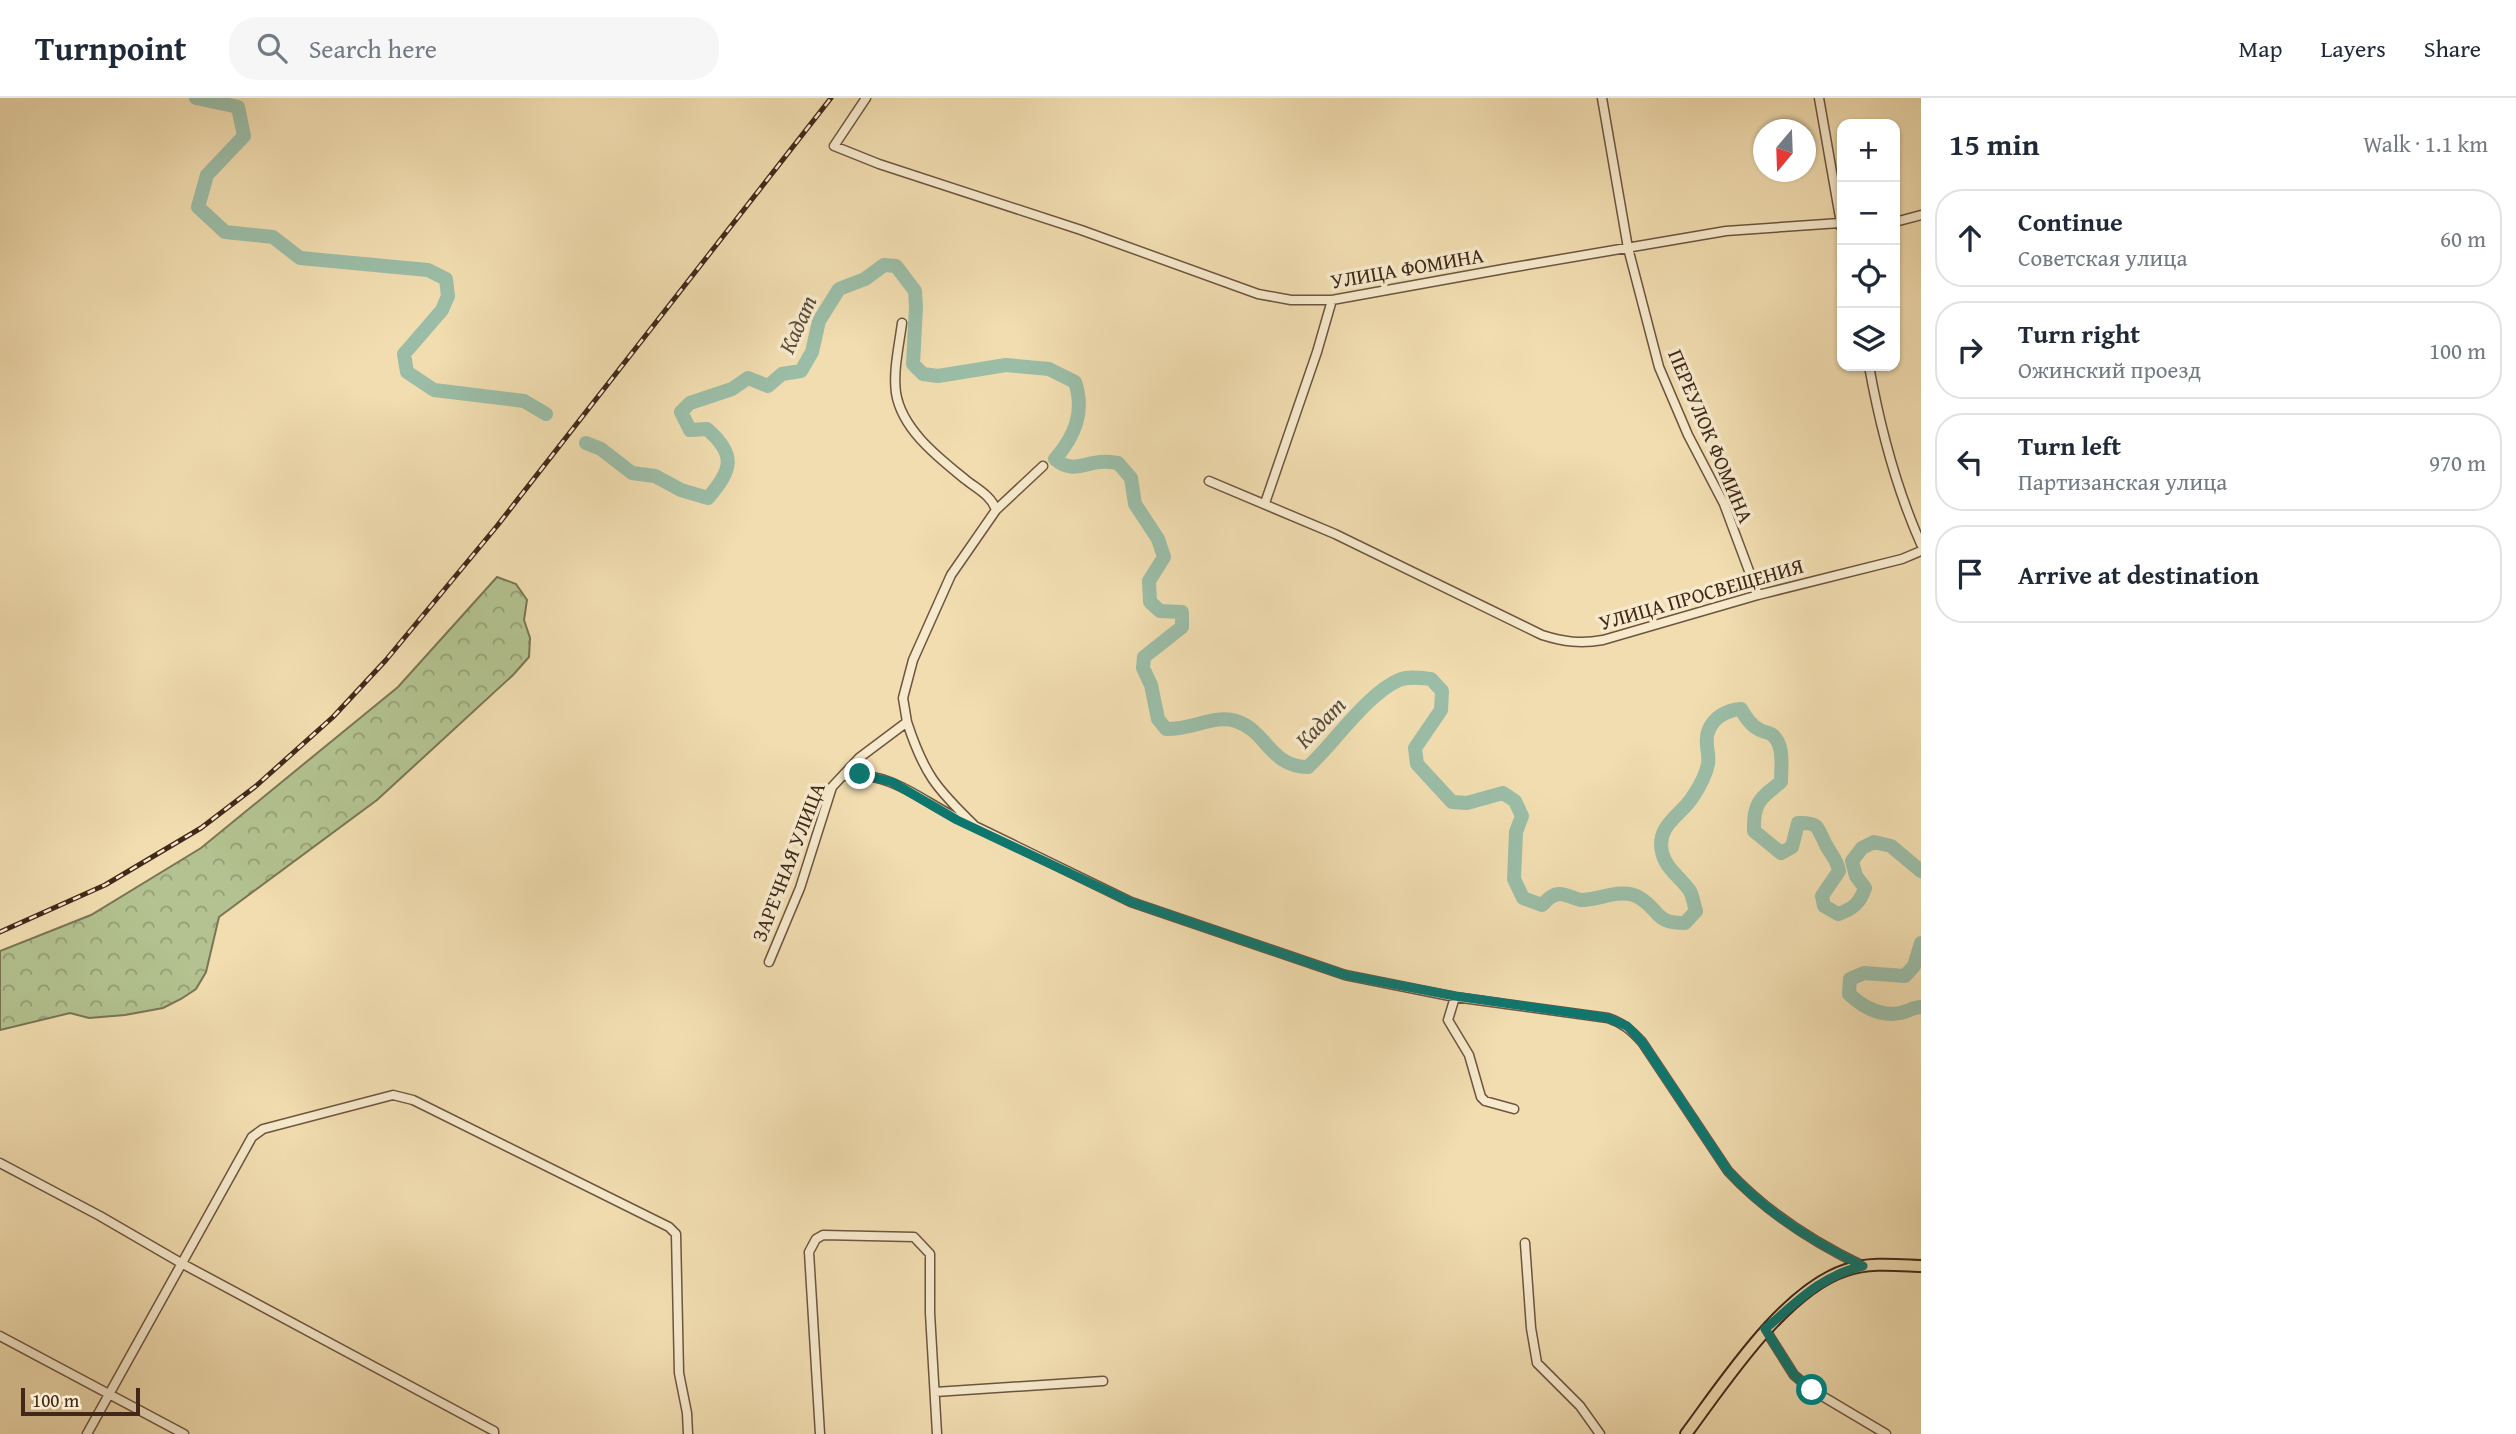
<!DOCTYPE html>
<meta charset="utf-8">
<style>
:root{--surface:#fff;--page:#f6f6f7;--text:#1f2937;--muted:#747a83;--line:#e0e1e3}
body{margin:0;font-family:"Gentium Book Plus",serif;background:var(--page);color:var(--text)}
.controls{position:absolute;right:21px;top:21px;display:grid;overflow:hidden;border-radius:14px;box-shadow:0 2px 5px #0004}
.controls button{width:63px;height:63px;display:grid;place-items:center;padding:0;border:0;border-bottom:2px solid var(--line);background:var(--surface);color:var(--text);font:35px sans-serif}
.compass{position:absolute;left:1753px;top:21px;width:63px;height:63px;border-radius:50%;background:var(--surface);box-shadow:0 2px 5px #0004;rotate:199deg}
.scale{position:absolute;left:21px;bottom:18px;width:119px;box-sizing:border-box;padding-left:7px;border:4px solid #412819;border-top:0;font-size:19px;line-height:24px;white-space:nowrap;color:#412819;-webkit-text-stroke:5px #f6e9cc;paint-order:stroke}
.stop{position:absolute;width:21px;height:21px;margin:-16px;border:5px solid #0f766e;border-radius:50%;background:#fff}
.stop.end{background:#0f766e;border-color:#fff;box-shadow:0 2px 7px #0008}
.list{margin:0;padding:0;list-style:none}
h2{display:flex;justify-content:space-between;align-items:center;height:91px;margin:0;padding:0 28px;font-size:30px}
h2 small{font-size:23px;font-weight:400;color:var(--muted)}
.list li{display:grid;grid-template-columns:46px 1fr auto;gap:21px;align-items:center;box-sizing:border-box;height:98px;margin:0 14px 14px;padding:0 14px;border:2px solid var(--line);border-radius:28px}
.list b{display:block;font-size:26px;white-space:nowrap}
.list p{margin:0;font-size:23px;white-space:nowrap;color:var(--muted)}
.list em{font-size:23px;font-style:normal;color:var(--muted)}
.icon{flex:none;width:38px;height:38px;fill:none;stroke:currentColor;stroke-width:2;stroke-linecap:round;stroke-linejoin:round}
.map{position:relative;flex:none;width:1921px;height:1336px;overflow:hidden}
header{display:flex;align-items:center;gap:42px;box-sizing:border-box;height:98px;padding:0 35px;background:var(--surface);border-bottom:2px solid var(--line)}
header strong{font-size:33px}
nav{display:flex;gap:38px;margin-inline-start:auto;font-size:24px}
.search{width:490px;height:63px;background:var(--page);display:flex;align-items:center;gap:18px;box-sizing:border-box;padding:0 24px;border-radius:28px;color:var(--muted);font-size:26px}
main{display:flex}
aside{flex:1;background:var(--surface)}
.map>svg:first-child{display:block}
.forest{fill:url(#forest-crowns);stroke:#7a7554;stroke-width:2}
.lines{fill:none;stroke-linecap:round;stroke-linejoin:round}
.river{stroke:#9bbda7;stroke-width:14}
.minor-casing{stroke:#6d553f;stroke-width:11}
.major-casing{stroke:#412819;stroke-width:14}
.minor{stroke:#f6e9cc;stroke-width:8}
.major{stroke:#f1ddb0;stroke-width:10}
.rail-casing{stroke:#412819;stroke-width:5}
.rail{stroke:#f6e9cc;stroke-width:2.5;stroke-dasharray:8;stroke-linecap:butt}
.route{stroke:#0f766e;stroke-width:9}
.labels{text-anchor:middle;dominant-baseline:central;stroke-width:7;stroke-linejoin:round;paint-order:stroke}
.street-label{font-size:21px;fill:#412819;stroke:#f6e9cc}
.water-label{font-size:23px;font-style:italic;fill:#584d3c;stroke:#f6e9cc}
</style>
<header>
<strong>Turnpoint</strong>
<div class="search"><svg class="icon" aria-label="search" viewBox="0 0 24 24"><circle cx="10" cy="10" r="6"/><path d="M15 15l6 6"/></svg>Search here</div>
<nav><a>Map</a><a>Layers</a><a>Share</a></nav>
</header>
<main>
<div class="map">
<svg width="1921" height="1336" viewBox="0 0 1921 1336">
<defs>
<pattern id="forest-crowns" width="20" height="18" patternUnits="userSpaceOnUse" patternTransform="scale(1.75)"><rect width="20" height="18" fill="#b3c290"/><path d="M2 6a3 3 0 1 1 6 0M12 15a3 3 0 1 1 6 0" fill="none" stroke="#939e75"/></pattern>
</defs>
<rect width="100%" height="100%" fill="#f1ddb0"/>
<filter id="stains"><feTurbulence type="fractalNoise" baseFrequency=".00286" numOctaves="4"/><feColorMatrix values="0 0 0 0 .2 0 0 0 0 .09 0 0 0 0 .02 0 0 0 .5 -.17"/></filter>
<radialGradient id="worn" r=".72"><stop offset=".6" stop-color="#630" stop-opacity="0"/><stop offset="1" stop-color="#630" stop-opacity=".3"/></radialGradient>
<path class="forest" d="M497,479L516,486L527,502L524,522L530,540L529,559L513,577L377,702L219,819L206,874L196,891L181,901L163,910L125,917L89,920L70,915L0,932V853L91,817L201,750L398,589Z"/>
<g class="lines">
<path class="river" d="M196,0L238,9L244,38L207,77L198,109L225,134L273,139L300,160L428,172L446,181L448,198L442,212L404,256L407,274L434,292L524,303L546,316
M586,345L601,351L632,375L655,378L681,392L708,400C732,372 737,357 707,331L690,332L681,314L690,305L732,291L748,280L768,288L782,276L801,273L812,254L819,223L839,191L865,181L884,167L896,168L915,193L916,209L913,266L923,276L938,278L1006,267L1049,271L1075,284C1085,314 1075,338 1055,361C1071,375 1081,366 1100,364C1106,363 1112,364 1118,365L1131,380L1135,406L1158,441L1164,459L1149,483L1150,504L1160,513L1182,514V529L1144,559L1143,570L1151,587L1158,621L1166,631C1191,632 1215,616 1236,623C1267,633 1270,669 1308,669C1333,646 1368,595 1399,582C1408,578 1421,580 1431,581L1442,593L1441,612L1415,650L1417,666L1452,704L1467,705L1503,695L1515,703L1522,718L1516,734L1514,781L1523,800L1542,807C1547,802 1552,796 1560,796C1567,796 1574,801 1581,802C1600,802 1622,789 1640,800C1661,813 1654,825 1685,825L1696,813C1694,807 1693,799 1690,793C1681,780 1665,770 1662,754C1656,728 1680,718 1692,700C1698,691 1706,677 1708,666C1710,656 1704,644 1708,634C1713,619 1727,612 1741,611C1746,620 1751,628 1760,632C1763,634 1767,634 1771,636C1785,645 1781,669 1781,684C1760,700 1753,705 1754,733L1781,755L1792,749L1798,725C1820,724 1817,730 1826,747C1831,757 1837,761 1839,773L1822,798L1824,808L1838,816C1853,811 1860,805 1865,790L1856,778L1852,763L1862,750L1874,744L1891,748L1921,773
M1921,845L1914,868L1905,878L1864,875L1850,881L1849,896C1863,909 1880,919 1900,915C1907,914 1913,909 1921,909"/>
<defs>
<path id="minor" d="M866,0L834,48L879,66L1081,132L1258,196L1291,202H1332L1509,170L1726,133L1840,125
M1602,0L1628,150L1659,269L1688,337L1724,406L1758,497
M1819,0L1842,131
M1895,124L1921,117
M1869,268C1880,329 1896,390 1921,446
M1209,383L1335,436L1542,537C1564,544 1581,546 1603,542L1758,497L1902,461L1921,453
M1265,405L1317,254L1332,202
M996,412L1043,368
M907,624C924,676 936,690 974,727
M843,678C897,671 929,712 977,729L1131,804L1345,877L1455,899L1608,920C1623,925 1631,932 1642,944L1728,1073C1766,1114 1813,1144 1863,1168
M769,864L800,790L832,689L859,660L907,624L903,600L913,562L951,477L996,412C992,398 976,390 966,382C939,360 902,332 896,295C893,273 899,248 902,225
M1455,899L1448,922L1469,957L1481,999L1485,1003L1514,1011
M0,1065L100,1118L181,1165L494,1333V1336
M1525,1145L1531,1230L1537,1265L1580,1308L1600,1336
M1765,1231L1794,1277L1812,1292L1886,1336
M0,1238L184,1336
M935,1294L1103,1283
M87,1336L252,1039L263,1031L393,997L413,1002L669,1129L676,1136L679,1275L687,1315L688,1336
M820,1336L809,1154L816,1141L823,1137L914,1139L930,1156V1215L937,1336"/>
<path id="major" d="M1686,1336C1724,1285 1784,1192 1846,1172C1870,1164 1896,1167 1921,1168"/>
</defs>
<use href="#minor" class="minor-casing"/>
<use href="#major" class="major-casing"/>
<use href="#minor" class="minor"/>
<use href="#major" class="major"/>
<defs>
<path id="rail" d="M0,834L105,787L201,730L256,688L333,619L386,562L497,428L831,0"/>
</defs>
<use href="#rail" class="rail-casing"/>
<use href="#rail" class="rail"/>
</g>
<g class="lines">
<path class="route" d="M860,676L892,684L957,722L1131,804L1345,877L1455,898L1608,920L1627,928L1642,944L1728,1073C1766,1115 1813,1144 1863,1168C1820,1178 1797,1204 1765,1231L1794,1277L1812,1292"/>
</g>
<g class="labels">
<g class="street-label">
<text transform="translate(1407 170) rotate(-10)">УЛИЦА ФОМИНА</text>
<text transform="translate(1711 338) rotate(67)">ПЕРЕУЛОК ФОМИНА</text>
<text transform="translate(1701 496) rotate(-16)">УЛИЦА ПРОСВЕЩЕНИЯ</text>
<text transform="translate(788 764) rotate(-69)">ЗАРЕЧНАЯ УЛИЦА</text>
</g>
<g class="water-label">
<text transform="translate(797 226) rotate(-66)">Кадат</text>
<text transform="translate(1320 624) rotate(-46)">Кадат</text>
</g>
</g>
<rect width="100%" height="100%" filter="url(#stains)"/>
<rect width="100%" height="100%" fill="url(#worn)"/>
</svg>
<div class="controls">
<button>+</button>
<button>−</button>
<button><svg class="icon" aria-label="locate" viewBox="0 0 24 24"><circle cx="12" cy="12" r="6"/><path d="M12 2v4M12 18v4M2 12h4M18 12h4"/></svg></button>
<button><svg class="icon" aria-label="layers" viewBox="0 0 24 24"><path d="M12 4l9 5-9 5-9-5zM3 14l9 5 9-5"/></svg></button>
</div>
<svg class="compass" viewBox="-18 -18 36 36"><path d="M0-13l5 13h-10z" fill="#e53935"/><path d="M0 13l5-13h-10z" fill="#747a83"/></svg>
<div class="scale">100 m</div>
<div class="stop" style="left:1812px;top:1292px"></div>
<div class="stop end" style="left:860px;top:676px"></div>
</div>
<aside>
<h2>15 min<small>Walk · 1.1 km</small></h2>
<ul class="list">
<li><svg class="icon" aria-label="ahead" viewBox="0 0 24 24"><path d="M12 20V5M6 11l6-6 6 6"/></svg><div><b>Continue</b><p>Советская улица</p></div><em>60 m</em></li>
<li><svg class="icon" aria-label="right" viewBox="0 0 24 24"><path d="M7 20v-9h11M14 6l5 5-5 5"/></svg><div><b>Turn right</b><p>Ожинский проезд</p></div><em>100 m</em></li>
<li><svg class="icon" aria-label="left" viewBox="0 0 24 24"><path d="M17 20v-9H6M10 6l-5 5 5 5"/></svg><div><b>Turn left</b><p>Партизанская улица</p></div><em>970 m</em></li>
<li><svg class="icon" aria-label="arrive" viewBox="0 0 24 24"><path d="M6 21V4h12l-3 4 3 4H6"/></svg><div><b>Arrive at destination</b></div></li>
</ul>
</aside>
</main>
